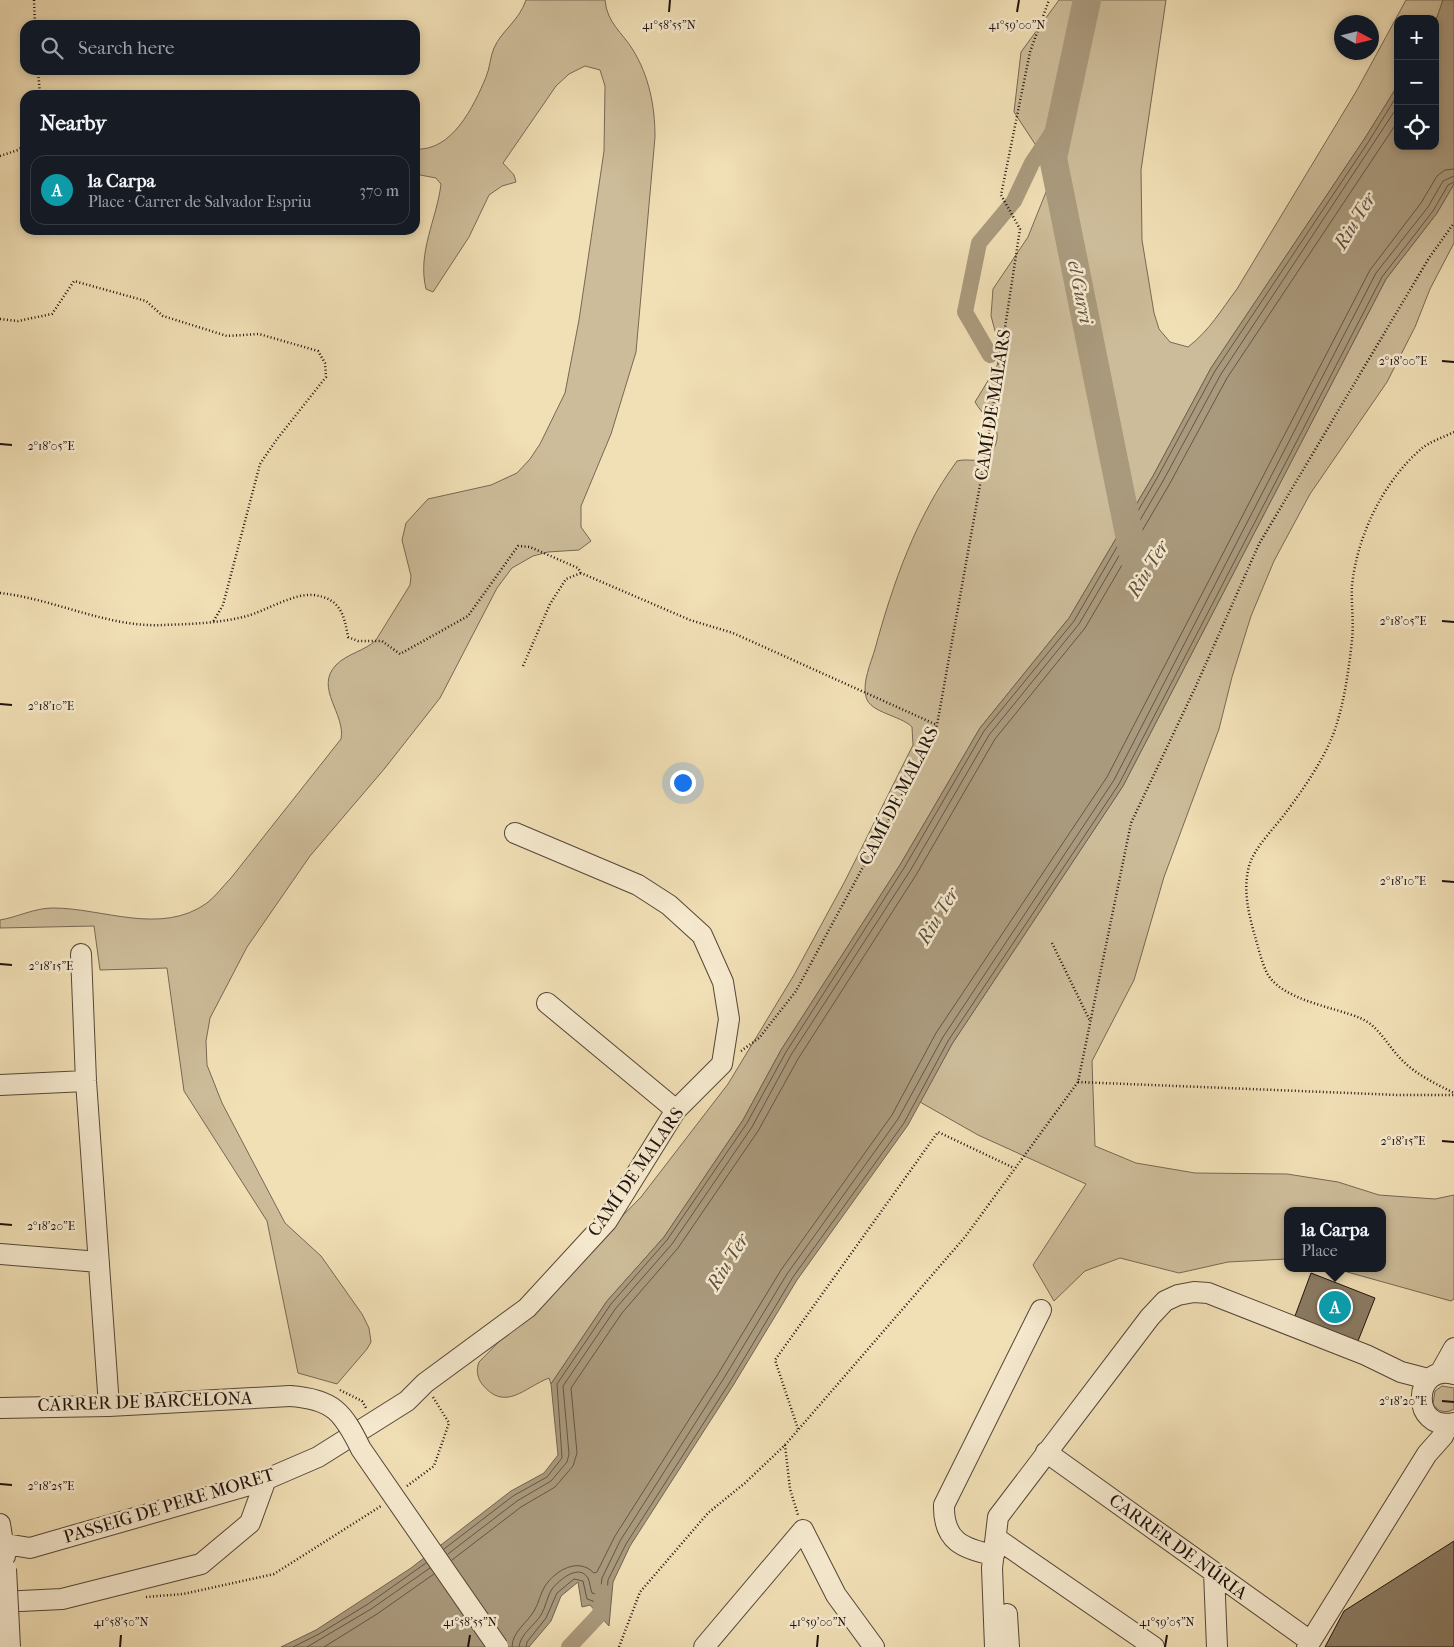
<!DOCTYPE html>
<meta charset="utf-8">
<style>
:root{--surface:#171b24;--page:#20242c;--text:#f1f3f6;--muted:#9ea1a6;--line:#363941;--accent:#d93025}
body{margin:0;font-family:"IM FELL French Canon",serif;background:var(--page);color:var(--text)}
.controls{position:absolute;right:15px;top:15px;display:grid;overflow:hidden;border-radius:10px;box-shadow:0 2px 8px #0003}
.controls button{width:45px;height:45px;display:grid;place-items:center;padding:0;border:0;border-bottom:1px solid var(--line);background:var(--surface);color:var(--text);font:25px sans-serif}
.compass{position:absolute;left:1334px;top:15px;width:45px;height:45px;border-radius:50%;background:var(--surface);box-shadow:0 2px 8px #0003;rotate:97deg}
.you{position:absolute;left:682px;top:782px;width:18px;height:18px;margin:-12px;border:4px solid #fff;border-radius:50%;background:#1a73e8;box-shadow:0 0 0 8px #1a73e833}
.badge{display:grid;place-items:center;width:32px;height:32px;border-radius:50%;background:var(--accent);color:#fff;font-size:16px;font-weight:700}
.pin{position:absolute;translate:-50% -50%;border:2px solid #fff;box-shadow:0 1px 5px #0006}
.popup{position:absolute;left:1284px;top:1207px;width:102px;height:65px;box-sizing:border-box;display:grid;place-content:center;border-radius:10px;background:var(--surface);filter:drop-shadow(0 1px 4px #0005);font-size:16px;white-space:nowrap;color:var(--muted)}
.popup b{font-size:19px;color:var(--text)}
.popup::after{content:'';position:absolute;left:50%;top:100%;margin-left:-10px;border:10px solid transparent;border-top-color:var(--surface)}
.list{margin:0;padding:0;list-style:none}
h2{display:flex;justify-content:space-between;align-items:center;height:65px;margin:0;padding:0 20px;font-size:21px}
h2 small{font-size:16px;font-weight:400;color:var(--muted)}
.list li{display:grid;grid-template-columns:32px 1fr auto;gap:15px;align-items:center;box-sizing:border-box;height:70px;margin:0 10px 10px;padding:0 10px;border:1px solid var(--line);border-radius:15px}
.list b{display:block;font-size:19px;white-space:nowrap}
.list p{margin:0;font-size:16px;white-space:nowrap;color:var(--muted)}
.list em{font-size:16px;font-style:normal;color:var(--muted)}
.icon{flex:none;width:28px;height:28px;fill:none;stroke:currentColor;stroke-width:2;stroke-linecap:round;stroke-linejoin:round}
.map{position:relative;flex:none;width:1454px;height:1647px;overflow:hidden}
.search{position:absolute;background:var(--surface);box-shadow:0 2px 8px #0003;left:20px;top:20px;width:400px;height:55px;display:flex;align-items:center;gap:12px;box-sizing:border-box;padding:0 18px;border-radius:15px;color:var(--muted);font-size:19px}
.panel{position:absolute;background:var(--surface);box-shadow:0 2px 8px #0003;left:20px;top:90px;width:400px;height:145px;border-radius:15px}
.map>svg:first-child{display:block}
.green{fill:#cdbc99;stroke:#766854}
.water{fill:#aa9a7d;stroke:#726451}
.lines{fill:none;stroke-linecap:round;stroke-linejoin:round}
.shore{stroke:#645646;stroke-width:1}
.canal{stroke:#aa9a7d;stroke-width:16}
.river{stroke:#aa9a7d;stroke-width:28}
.building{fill:#8c7d65;stroke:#1f130f}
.minor-casing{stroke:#544638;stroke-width:22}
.path{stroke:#1f130f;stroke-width:2.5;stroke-dasharray:1 2.5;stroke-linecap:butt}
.minor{stroke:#f6eacf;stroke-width:20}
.minor-bridge-casing{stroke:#544638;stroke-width:22;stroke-linecap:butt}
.minor-bridge{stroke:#f6eacf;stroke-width:20}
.ticks{fill:none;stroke:#1f130f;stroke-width:2}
.labels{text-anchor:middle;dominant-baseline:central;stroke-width:5;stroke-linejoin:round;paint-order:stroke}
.street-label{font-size:18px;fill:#1f130f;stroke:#f6eacf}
.water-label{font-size:19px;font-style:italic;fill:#5e5040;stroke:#f6eacf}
.ticks-label{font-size:12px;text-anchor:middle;fill:#1f130f;stroke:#f6eacf;stroke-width:5;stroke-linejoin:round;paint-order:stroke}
</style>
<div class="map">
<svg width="1454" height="1647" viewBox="0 0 1454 1647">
<rect width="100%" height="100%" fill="#f1dfb5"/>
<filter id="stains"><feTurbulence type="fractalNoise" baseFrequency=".004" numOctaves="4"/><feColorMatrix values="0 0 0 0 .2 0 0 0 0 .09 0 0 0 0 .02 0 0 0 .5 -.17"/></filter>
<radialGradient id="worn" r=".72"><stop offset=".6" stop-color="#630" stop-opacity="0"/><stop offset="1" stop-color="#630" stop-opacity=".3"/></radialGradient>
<path class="green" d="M526,0H605C607,23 622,32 633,50C649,76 655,106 655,137L636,352L611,434L581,506V527L591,541L579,550L548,552L533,556L512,568L497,588L440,698L385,768L310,856L247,947L210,1018L206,1041L207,1065L222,1103L285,1223L321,1256L362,1314L369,1328L371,1342L367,1349L337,1384L298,1373L267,1221L184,1091L167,968L100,970L94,926L0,928V920C18,917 34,908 53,908C103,908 161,936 207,903C216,896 223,886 231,878L341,739C346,714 314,688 336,665C348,653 365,651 376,640L410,585L411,576L402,540L406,523L428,499L491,485L517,473L530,459L540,444L565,393L579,320L604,151L605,86L600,70L585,66L569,74L556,86L503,163L514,175L516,182L502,186L489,195L469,237L433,292L426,289C417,252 437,219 441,184L436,178L415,174V149C452,152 474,106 486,77C490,68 490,57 494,48C502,30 519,21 526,0Z
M1059,0H1166L1141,170L1142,240L1154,313L1159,329L1170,342L1188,347C1210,330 1221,310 1237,289L1357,90L1406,0H1443L1435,23V19H1398V85L1365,138L1211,368L1153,476L1069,618L980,728L900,865L781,1050L743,1120L664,1237L607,1301L551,1384L549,1378C525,1387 505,1413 482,1384C477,1377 476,1370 479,1362L641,1197L728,1084L794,975L845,881L913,745L912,727C900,715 870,713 866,697C862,682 871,663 875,649C893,583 916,517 957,461C968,458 978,463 989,458C1008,426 990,427 975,402L997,366L1000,349L991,316L993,289L1028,237L1050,182L1035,144L1014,112L1021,52Z
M1454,184V243L1430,289L1415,327L1387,382L1310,494L1274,561L1251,616L1232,677L1219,729L1164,877L1134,980L1092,1061L1095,1146L1136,1163L1195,1173L1287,1174L1338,1182L1379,1195L1435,1199L1454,1195V1299L1451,1301L1333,1268H1382V1211H1288L1287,1259L1228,1262L1179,1273L1120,1258L1085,1271L1054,1301L1033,1265L1086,1184L978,1135L920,1102L952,1044L1123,786L1386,279L1437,213Z
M1442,1386L1454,1388V1409C1446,1414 1438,1412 1433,1404L1435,1391Z"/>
<path class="water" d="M1443,0H1454V184L1437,213L1386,279L1123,786L952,1044L908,1125L797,1280L734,1384L630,1546L613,1582L609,1626L590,1605L582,1607L578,1582L561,1596L551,1621L529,1647H281L316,1630L411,1568L511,1491L544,1473L558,1455L551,1384L607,1301L664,1237L743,1120L781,1050L900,865L980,728L1069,618L1153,476L1211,368L1365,138L1398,85V146H1435V23Z"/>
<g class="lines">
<path class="shore" d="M444,1549L513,1496L547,1477L562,1458L557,1384L611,1304L667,1240L747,1123L786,1052L904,868L984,731L1074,621L1157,478L1215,371L1369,141L1398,94
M448,1554L517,1501L551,1481L567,1462L569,1454L563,1386L616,1308L672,1244L752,1127L791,1055L910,871L989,735L1079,624L1163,481L1221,374L1398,106
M452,1560L521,1507L555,1487L573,1466L577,1453L571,1388L622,1313L678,1248L758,1131L798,1059L916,875L995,739L1085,628L1169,485L1227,378L1398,121
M293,1647L319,1634L368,1604L426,1563
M307,1647L371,1609L430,1568
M324,1647L377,1614L434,1574
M512,1647C512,1632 527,1623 534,1611C539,1603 540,1594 545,1586C556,1570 578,1557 594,1573L597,1572L615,1536L718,1374L781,1270L892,1115L936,1033L1107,777L1370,270L1421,203L1437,176L1445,170L1454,169
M519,1647C520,1634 535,1625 541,1615C546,1607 547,1596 552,1589C559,1580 579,1563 588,1578C590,1582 590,1588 592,1593L600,1595L602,1578L620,1541L724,1378L787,1274L898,1119L943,1037L1114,780L1376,273L1428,207L1443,181L1454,176
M526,1647L527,1642L546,1618L557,1593L574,1579L583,1581L587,1599L593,1601L602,1609L606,1608L608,1580L626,1544L730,1382L793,1277L904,1123L948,1041L1119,784L1382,277L1433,211L1448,185L1454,182"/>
<path class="canal" d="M990,355L965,312L979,243L1014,201L1032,163L1062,118
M569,1647L600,1614L603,1592"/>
<path class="river" d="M1087,0L1053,158L1134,559"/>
</g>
<path class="building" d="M1311,1273L1375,1298L1358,1341L1295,1316Z
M1454,1541V1647H1325L1344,1611Z"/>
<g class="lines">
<defs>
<path id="minor" d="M81,954L86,1081L109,1406
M547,1003L676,1110
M0,1085L86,1081
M0,1254L99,1262
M1440,1373L1454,1348
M1454,1374C1412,1363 1410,1432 1454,1423
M0,1408L109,1406L290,1396
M1046,1452L1310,1641
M0,1524L5,1556
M996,1538L1154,1647
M0,1543L30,1548L260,1482L318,1457L407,1401L425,1383L527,1308L607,1221L676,1110L722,1064L729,1019L723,982L702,935L669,905L638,885L515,833
M994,1555C963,1549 943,1541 944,1505L1041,1310
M1214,1572L1217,1647
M0,1602L62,1599L201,1564L250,1523L266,1479
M1007,1614L1009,1647
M704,1647L803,1530L836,1595L874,1647
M995,1647L992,1568L998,1517L1150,1317L1165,1301L1178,1295L1194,1292L1208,1293L1366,1355L1401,1372L1428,1379
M1307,1647L1427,1454L1443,1436L1449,1424"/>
</defs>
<use href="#minor" class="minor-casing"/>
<path class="path" d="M34,0L35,25
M38,70L40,95
M0,156L18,150L25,145
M0,319L18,321L52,314L74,281L146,301L163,316L227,336L259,334L318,351L325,363L326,377L277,439L260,464L223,605L213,622
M1454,432C1444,437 1429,442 1421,449C1383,482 1357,536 1352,586C1351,604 1354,622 1352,640C1349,668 1345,697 1337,723C1329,752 1305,787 1287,811C1275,828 1255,846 1249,866C1243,889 1248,911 1254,933C1258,946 1261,961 1267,973C1281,1000 1334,1007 1360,1018C1379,1026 1387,1045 1401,1059C1415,1074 1436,1084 1454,1093
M0,593C55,599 108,628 164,625C192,624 221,623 247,616C265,611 294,593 313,595C340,598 344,614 348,637L358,641H382L400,654L468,616L518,546L530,547L578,568L581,573L690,620L733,633L937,725
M523,666L550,604L566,579L581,573
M1052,943L1090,1021
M741,1051L759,1038L796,991L930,743L937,725L987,446L1020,229L1001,195L1030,52L1049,0
M1078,1082L1398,1095H1454
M340,1390L362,1401L366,1408
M798,1429L775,1360L938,1132L1014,1168
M785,1445L790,1489L798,1515
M407,1486L434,1466L449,1423L433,1397
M146,1597L183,1594L274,1574L381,1506
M619,1647L640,1592L708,1513L745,1483L785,1445L965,1237L1078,1082L1131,823L1196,686L1259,544L1429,258L1454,223"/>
<use href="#minor" class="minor"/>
<defs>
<path id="minor-bridge" d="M290,1396C333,1399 343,1412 361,1449L498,1647
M6,1569L10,1647"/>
</defs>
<use href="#minor-bridge" class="minor-bridge-casing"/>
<use href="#minor-bridge" class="minor-bridge"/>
</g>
<path class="ticks" d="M669,12L670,0M1017,12L1019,0M1442,361L1454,362M0,444L12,445M1442,621L1454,622M0,704L12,705M1442,881L1454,882M0,964L12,965M1442,1141L1454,1142M0,1224L12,1225M1442,1401L1454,1402M0,1484L12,1485M120,1647L121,1635M468,1647L470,1635M817,1647L818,1635M1165,1647L1167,1635"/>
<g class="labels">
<g class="street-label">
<text transform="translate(993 405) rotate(-81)">CAMÍ DE MALARS</text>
<text transform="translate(899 796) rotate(-63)">CAMÍ DE MALARS</text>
<text transform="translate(636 1172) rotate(-55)">CAMÍ DE MALARS</text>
<text transform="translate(145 1402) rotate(-2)">CARRER DE BARCELONA</text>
<text transform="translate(169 1506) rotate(-17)">PASSEIG DE PERE MORET</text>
<text transform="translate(1178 1547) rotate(36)">CARRER DE NÚRIA</text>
</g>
<g class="water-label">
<text transform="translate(1355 221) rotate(-59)">Riu Ter</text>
<text transform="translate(1080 292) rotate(79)">el Gurri</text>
<text transform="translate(1148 569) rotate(-59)">Riu Ter</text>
<text transform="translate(938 916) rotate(-59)">Riu Ter</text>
<text transform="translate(728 1262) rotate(-59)">Riu Ter</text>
</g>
</g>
<g class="ticks-label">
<text x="669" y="29">41°58'55"N</text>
<text x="1017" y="29">41°59'00"N</text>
<text x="1403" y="365">2°18'00"E</text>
<text x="51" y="450">2°18'05"E</text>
<text x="1403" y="625">2°18'05"E</text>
<text x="51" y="710">2°18'10"E</text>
<text x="1403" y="885">2°18'10"E</text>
<text x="51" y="970">2°18'15"E</text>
<text x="1403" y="1145">2°18'15"E</text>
<text x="51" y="1230">2°18'20"E</text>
<text x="1403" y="1405">2°18'20"E</text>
<text x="51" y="1490">2°18'25"E</text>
<text x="121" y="1626">41°58'50"N</text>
<text x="470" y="1626">41°58'55"N</text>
<text x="818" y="1626">41°59'00"N</text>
<text x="1167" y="1626">41°59'05"N</text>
</g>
<rect width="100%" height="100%" filter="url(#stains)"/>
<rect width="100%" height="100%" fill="url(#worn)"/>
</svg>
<div class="controls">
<button>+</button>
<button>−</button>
<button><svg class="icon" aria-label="locate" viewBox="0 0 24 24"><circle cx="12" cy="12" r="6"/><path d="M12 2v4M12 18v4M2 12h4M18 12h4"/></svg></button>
</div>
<svg class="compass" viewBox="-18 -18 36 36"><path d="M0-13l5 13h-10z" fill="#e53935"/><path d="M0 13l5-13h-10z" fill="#9ea1a6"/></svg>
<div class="you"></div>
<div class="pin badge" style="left:1335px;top:1307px;background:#0f9aa8">A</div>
<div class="popup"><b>la Carpa</b>Place</div>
<div class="search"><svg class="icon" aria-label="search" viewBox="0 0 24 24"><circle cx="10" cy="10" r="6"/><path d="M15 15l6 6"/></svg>Search here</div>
<section class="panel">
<h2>Nearby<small></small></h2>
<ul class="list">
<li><span class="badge" style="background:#0f9aa8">A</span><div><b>la Carpa</b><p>Place · Carrer de Salvador Espriu</p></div><em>370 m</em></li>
</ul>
</section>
</div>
